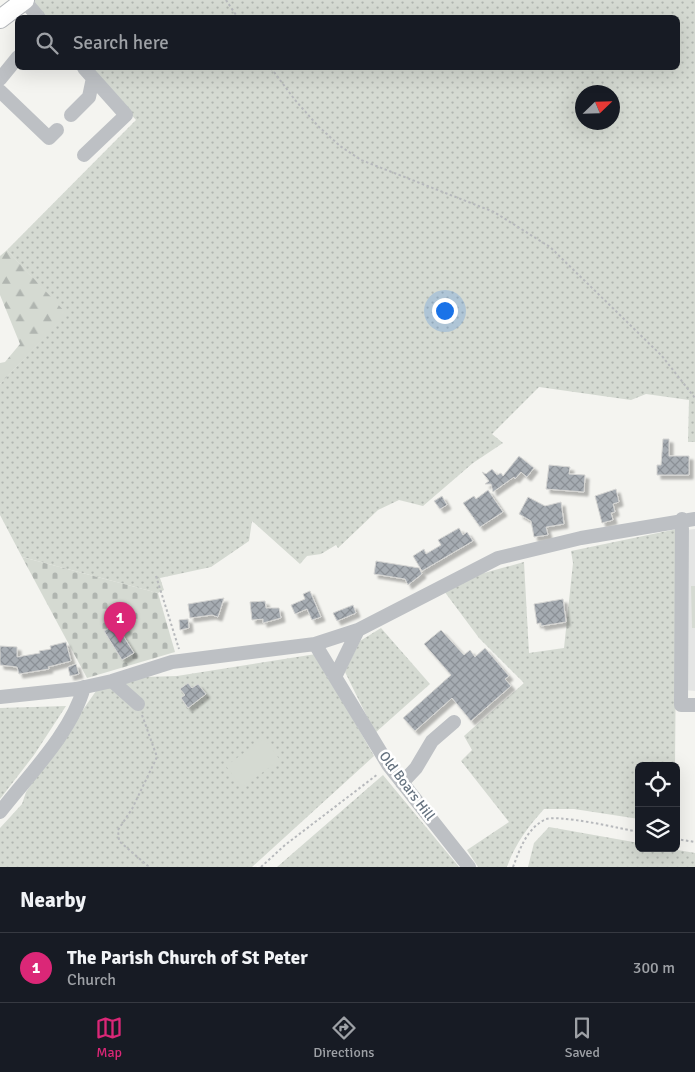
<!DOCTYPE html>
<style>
:root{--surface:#171b24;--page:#242831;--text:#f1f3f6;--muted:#9ea1a6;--line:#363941;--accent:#db2777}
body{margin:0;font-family:Signika,sans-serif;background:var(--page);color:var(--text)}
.controls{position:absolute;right:15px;bottom:15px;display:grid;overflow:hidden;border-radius:8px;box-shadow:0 5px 20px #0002}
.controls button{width:45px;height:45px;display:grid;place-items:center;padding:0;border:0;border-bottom:1px solid var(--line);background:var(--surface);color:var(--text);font:25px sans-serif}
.compass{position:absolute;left:575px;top:85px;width:45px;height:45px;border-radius:50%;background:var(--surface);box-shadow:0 5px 20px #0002;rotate:67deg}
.you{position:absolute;left:444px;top:310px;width:18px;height:18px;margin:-12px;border:4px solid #fff;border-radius:50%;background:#1a73e8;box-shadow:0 0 0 8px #1a73e833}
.badge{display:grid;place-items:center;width:32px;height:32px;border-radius:50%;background:var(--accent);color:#fff;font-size:16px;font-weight:700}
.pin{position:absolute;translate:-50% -41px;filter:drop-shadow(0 1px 2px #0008)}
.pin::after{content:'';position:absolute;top:26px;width:18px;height:15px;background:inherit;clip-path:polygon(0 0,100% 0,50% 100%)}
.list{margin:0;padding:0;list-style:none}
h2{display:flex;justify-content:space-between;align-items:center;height:65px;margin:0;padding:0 20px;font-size:21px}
h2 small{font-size:16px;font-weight:400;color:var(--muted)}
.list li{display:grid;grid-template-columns:32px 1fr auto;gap:15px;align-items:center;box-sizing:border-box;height:70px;padding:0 20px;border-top:1px solid var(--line)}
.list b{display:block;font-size:19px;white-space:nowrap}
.list p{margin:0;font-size:16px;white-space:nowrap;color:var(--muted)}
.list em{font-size:16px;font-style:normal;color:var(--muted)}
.icon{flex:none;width:28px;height:28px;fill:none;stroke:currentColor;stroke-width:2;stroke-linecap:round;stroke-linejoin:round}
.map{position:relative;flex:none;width:695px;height:867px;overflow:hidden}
.search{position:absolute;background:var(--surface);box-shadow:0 5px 20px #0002;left:15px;right:15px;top:15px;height:55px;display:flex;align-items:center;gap:12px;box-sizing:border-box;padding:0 18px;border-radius:8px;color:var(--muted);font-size:19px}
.sheet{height:135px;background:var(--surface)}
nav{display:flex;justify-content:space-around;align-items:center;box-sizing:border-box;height:70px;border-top:1px solid var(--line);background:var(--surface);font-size:14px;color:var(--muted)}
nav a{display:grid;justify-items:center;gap:2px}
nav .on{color:var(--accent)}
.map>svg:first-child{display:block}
.built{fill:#e4e5e4}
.green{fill:url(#green-dots);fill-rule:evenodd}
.forest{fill:url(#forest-firs)}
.cemetery{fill:url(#cemetery-stones)}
.pitch{fill:#d5dad2}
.building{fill:url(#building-cross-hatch);stroke:#d5d5d3;filter:url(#shadow)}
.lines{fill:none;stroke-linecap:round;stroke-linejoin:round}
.major-casing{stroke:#b1b4b8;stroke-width:20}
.path{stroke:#b7b9bc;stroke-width:2;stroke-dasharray:2.5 2.5;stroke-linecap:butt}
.minor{stroke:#bdc0c4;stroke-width:14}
.major{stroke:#fff;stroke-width:18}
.labels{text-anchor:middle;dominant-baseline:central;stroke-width:5;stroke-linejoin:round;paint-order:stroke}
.street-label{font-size:14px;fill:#65727f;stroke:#fff}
</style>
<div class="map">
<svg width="695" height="867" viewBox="0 0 695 867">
<defs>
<pattern id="green-dots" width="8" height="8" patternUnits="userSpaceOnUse" patternTransform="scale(1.25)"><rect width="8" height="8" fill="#d5dad2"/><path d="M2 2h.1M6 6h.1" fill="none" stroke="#b0b5b0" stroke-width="1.8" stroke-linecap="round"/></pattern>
<pattern id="forest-firs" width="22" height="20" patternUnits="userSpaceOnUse" patternTransform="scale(1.25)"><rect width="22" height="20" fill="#d5dad2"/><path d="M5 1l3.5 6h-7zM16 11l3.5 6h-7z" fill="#b0b5b0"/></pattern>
<pattern id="cemetery-stones" width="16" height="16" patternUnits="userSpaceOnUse" patternTransform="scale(1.25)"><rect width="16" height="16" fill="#d5dad2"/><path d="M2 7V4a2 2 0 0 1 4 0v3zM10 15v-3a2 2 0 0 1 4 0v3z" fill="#b0b5b0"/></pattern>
<pattern id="building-cross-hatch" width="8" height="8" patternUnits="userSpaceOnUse" patternTransform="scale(1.25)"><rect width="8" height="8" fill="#a6acb2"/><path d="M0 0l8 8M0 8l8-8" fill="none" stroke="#8b9096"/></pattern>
<filter id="shadow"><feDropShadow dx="4" dy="4" stdDeviation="1" flood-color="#0004"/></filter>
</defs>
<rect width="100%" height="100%" fill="#f4f4f0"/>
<path class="built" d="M695,529V691L684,690L686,530Z"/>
<path class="green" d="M34,0H695V442H688L689,400L646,394L631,400L539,387L492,434L503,443L473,463L423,506L399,500L378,510L338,548L336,545L321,554L307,556L300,564L252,521L249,541L211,567L160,578L164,590L158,593L22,557L0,515V384L66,314L7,250L136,120L89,68H678V18H43L30,3ZM582,92H612V122H582Z
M677,529L675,766H639V819L574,809H544C528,827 515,844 507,867H478L467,850L509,822L461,761L472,750L464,736L524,683L479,638L444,591L477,575L524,562L529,653L564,648L573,563L571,551Z
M381,628L430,684L375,733L345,672L360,641Z
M316,654L374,756L252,867H0V828L22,804L26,792L96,691L144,677L177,676Z
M66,706L34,755L0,799V708Z
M383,775L459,867H277Z
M549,827L639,843V848H666L695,853V867H528L534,843Z"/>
<path class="forest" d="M7,250L67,314L0,384V363L5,362L20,344L0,295V256Z"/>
<path class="cemetery" d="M22,557L158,593L175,652L87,678Z"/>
<path class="pitch" d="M691,586H695V628H692Z
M264,738L280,760L242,787L226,766Z"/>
<path class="building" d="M663,439H669V456H689V475H657V465H661Z
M519,456L534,468L527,477L521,472L515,479L514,477L493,492L491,484H485L489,481L482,472L486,474L492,469L497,475L501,473L503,476Z
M549,465L570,467L569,474L585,475L584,492L546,489Z
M616,489L619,502L613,504L615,512L611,513L613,520L602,523L595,496Z
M488,490L503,512L480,527L463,503L474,496L476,499Z
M442,496L447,505L440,509L434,501Z
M528,497L545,506L561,502L564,524L546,527L548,535L534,537L531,521L519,514Z
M459,528L463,535L467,532L473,541L422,571L413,556L424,549L426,554L441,545L438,540Z
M376,561L419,568L422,574L408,585L405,579L374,574Z
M310,591L321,617L312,620L307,609L295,614L291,605L305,599L303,594Z
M224,598L218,617L212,615L190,618L188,604Z
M563,599L566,622L541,626V623L537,624L534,604Z
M265,601L266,608H279L281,618L263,623V619L252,620L250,602Z
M353,605L356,613L337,621L333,613Z
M188,619L189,628L180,630L179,620Z
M122,621L128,630L122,634L134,653L122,660L104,631Z
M441,630L464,655L470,650L475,657L485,648L509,676L505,679L511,686L471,721L452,698L415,731L403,718L451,675L424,644Z
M66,642L71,661L48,667L49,669L19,674L17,667L0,665V646L17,647V657L40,653L39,651L51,649L50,646Z
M76,664L79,674L70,676L68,667Z
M188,683L192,688L198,684L206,694L188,708L181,698L185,695L180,689Z"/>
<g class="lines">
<defs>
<path id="major" d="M0,19L25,0"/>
</defs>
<use href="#major" class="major-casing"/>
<path class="path" d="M226,0L238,18
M271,68L295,100L318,126L340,146L361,160L494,212L550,247L662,356L695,398
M156,576L179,649
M142,715L157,757L132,809L118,830L119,841L149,867
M676,839L695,842
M261,867L285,845L378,774
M513,867C520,849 526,830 544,820C555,813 623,829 639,832"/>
<path class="minor" d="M24,0L39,18
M0,79L18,57
M0,91L49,138L57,130
M71,115L89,97L93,78
M84,155L126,115L84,68
M682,519L681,705H695
M315,644L389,766L469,867
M336,675L358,630
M112,681L138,704
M0,697L76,689L112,681L172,662L315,644L358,630L498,558L581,538L695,519
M402,783L416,768L432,741L454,722
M0,812C28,776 72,732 84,687"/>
<use href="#major" class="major"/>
</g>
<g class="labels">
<g class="street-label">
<text transform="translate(407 786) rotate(53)">Old Boars Hill</text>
</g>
</g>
</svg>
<div class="controls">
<button><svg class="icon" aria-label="locate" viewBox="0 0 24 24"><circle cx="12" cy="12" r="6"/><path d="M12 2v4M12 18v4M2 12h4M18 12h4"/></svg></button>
<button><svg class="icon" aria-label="layers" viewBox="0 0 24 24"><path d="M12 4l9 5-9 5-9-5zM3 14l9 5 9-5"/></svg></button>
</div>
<svg class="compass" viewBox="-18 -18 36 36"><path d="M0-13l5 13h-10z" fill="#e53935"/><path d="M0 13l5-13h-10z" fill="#9ea1a6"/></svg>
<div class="you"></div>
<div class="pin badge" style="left:120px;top:643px">1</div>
<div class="search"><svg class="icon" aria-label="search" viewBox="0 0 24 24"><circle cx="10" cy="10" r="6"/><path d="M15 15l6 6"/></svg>Search here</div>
</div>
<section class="sheet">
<h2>Nearby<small></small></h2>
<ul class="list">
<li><span class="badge">1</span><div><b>The Parish Church of St Peter</b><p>Church</p></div><em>300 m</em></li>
</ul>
</section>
<nav>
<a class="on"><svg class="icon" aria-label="map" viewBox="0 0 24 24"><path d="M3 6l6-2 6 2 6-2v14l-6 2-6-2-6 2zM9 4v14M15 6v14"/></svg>Map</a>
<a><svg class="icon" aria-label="directions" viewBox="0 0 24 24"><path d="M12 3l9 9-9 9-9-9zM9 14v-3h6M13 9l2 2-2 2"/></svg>Directions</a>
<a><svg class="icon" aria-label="saved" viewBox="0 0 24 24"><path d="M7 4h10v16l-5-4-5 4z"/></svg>Saved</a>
</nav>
